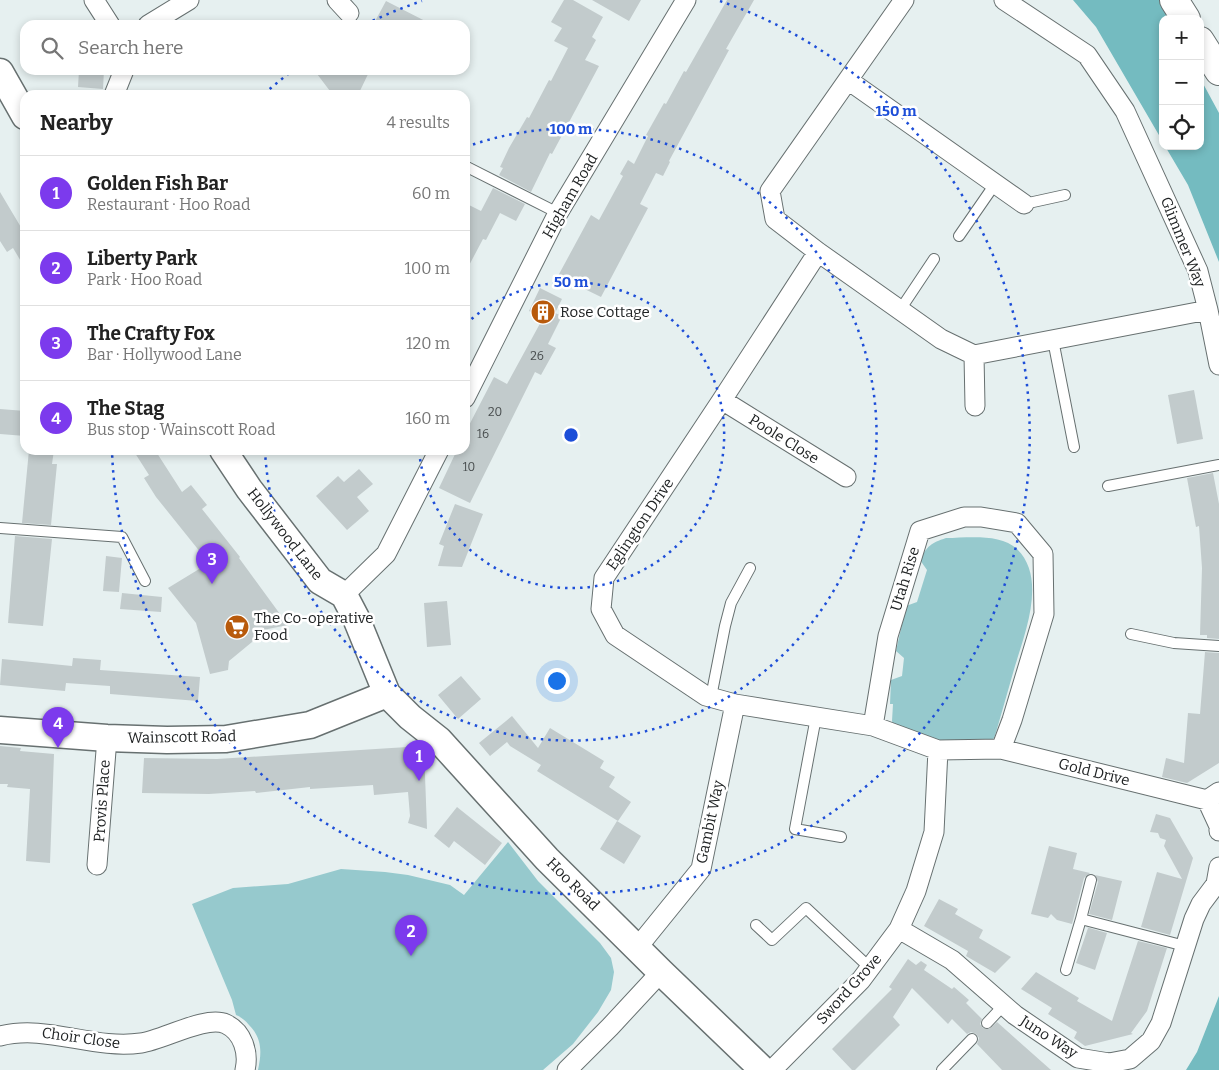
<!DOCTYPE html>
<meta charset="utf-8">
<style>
:root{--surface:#fff;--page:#f6f6f6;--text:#222;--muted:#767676;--line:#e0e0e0;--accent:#7c3aed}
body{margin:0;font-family:Bitter,serif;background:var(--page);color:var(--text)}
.controls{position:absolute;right:15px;top:15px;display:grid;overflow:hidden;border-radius:10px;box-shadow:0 2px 8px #0003}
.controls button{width:45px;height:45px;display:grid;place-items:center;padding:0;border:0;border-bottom:1px solid var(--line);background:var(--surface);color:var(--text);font:25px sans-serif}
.you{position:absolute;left:556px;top:680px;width:18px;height:18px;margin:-12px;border:4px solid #fff;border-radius:50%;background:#1a73e8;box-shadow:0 0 0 8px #1a73e833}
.badge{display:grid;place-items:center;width:32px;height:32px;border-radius:50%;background:var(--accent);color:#fff;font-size:16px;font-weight:700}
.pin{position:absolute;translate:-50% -41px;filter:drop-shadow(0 1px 2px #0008)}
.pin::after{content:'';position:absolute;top:26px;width:18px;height:15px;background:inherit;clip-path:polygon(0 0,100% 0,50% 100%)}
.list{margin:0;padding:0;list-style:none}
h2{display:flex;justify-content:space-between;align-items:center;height:65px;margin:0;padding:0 20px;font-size:21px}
h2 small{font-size:16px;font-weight:400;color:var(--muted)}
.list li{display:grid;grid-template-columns:32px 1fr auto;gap:15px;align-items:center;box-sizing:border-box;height:75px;padding:0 20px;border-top:1px solid var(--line)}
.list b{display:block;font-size:19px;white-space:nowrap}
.list p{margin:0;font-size:16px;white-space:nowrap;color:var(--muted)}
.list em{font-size:16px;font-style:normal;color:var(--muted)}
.icon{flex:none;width:28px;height:28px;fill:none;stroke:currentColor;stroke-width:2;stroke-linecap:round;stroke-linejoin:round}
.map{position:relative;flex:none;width:1219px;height:1070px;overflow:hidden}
.search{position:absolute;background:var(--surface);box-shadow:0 2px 8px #0003;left:20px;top:20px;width:450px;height:55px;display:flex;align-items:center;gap:12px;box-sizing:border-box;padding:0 18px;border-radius:15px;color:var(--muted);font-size:19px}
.panel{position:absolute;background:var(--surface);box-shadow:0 2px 8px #0003;left:20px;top:90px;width:450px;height:365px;border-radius:15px}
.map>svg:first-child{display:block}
.green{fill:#96c9cd}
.forest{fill:#74bbc0}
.building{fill:#c2cbcc}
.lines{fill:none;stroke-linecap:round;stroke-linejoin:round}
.lane-casing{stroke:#677070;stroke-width:12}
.street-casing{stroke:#677070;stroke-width:21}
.secondary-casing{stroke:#677070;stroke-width:29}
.primary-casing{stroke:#677070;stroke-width:30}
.lane{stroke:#fff;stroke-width:10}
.street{stroke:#fff;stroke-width:19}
.secondary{stroke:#fff;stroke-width:26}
.primary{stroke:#fff;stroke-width:28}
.ring{fill:none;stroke:#1d4ed8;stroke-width:2.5;stroke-dasharray:2.5 5}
.labels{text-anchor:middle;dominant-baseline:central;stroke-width:5;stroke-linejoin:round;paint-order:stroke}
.number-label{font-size:12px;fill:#484d4e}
.street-label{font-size:15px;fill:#202324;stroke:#fff}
.poi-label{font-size:15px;fill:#202324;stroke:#fff;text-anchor:start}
.centre{fill:#1d4ed8;stroke:#fff;stroke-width:2.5}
.ring-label{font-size:15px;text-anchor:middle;font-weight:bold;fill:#1d4ed8;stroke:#fff;stroke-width:5;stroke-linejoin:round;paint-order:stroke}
</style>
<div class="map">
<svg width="1219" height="1070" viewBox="0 0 1219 1070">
<rect width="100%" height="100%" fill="#e6f0f0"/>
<path class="green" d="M946,538C967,538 1000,533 1017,549C1047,578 1025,633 1015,666C1009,687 1003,708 997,729L994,738L987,743L935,745L895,730L892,721L893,704H890L891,680L902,676L904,658L896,651L906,606L917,602L927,570L920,560C927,546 931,543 946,538Z
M508,842L538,881L600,943L611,958L614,972L611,990L598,1012L573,1044L543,1070H258C262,1052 262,1038 249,1025C245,1020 241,1017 236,1015L232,1000L192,904L233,888L288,884L341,869L385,872L408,875L450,885L464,895Z"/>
<path class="forest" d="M1073,0H1159L1169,19H1163V142L1096,27Z
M1200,78L1219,113V262L1188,185L1165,146H1200Z
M1219,996V1070H1186L1197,1052Z"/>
<path class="building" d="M564,0H573L603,17L592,37L596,40L585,60L599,66L552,154L550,153L531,192L499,175L503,168L500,167L509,148L527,117L529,118L549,80L551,81L568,48L554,41L562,28L551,22Z
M592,0H641L629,21Z
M727,0H754L726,49L729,50L669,161L670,162L663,176L656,173L640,204L648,208L601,297L558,276L591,215L599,220L623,176L620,174L628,160L634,164L648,136L646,135L664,103L666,104L684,71L686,72Z
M386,1L433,25H373Z
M79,70H104L103,89L78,87Z
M314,70H370L358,95H333Z
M493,188L525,204L516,221L500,213L486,240L483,239L465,273V203L481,211Z
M0,192L25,234V268L13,248L7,252L0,241Z
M540,288L562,299L555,313L562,316L548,344L556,348L541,375L535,372L470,503L439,488L457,450H465V433L494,377L507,384L543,318L529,311Z
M1194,390L1203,439L1177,444L1168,395Z
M0,409L25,411V436L0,434Z
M29,450H54L52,464H57L51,525L22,523Z
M133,450H155L182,492L191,485L207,505L202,509L240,557L239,558L288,625L268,629L229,661L228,670L210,674L196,623L168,588L209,563L156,497L144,478L149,475Z
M359,469L373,484L357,497L369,511L347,530L316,496L338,476L344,482Z
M1213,473L1219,504V639L1207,638V635H1200L1202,568L1199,526L1196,527L1187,478Z
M455,504L483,514L462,567L438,566L444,546L439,544Z
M15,536L52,539L43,626L8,623Z
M106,556L122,558L119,592L103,591Z
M122,593L162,597L161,612L120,609Z
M447,601L451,645L427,647L424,603Z
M1205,652L1219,653V763L1187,783L1162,777L1166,758L1184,763L1188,713L1200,714Z
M73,658L101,660L100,670L200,677L198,701L110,694V686L66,683L65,691L0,685L2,659L72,666Z
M461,676L481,699L458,719L438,695Z
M512,716L538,748L550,728L604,761L600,768L615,777L609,787L631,802L618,821L537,771L541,765L510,746L507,742L490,756L479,743Z
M0,746L21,748L20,751L54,754L50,863L26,861L30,789L7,787L8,784H0Z
M423,746L424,748L427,829L408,823L410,816L408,792L374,795L373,785L310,789V787L256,793L255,791L209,794L142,793L144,758L217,759Z
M457,807L502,843L485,865L454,841L449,848L434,836Z
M1156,814L1170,818L1193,858L1170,935L1141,927L1157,872L1182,879L1164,846L1166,840L1160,838L1158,833L1150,832Z
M617,821L641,836L624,864L600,849Z
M1049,846L1077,853L1073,869L1090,873L1084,878L1072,924L1057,920L1051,914L1048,918L1031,914Z
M1095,875L1122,881L1112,920L1089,914L1098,882Z
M939,899L958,909L955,914L983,930L979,938L1011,957L995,973L966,956L968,951L924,926Z
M1086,927L1107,933L1095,970L1076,963L1088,928Z
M1138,941L1167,948L1147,1011L1131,1033L1133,1034L1085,1046L1074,1038L1077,1032L1048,1014L1052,1008L1021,989L1036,972L1079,998L1077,1001L1112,1021Z
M908,959L916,965L921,961L927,965L924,970L952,989L954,987L969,1000L966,1003L982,1019L980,1024L983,1028L989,1029L997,1022L1051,1070H1002L977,1044L979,1038L976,1034L971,1032L967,1034L952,1019L948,1024L912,988L893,1017L900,1025L855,1070H852L832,1049L892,989L889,987Z"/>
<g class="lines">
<defs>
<path id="lane" d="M465,166L558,213
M1024,204L1065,195
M959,236L995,184
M900,310L934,259
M1053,340L1074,447
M1108,486L1219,465
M0,528L122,537L145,581
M1131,634L1174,643L1219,646
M711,697L725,626L731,603L750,568
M816,717L795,829L841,837
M1091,880L1081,919L1185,946
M756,925L772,940L806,908L870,968
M1066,970L1081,919
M987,1023L1004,1005
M942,1070L972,1039"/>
<path id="street" d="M94,0L110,25
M337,0L349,13
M904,0L770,191L775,219L818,252L941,339L974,355
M1004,0L1087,55L1125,111L1198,271L1208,310L1219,365
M148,25L189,0
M848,80L1024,204
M114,95L124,70
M818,252L722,400L604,578L601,609L615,635L706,696L735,704L873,726L938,750
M465,398L558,213L686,0
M722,400L846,477
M975,406L974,355L1208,310
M344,595L386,554L439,450
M873,726L888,636L920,531L964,517H981L1017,523L1043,554L1044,614L1012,720L1001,749
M1207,800L1219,826V831
M97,865L107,738
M899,929L952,960L1015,1015L1078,1058L1109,1063L1130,1059L1151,1041L1161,1023L1194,919L1201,904L1216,884L1219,867
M637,948L701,869L735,704
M0,1036C47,1024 93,1050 141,1043C163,1040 206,1015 226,1024C243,1032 249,1053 245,1070
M567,1070L610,1027L661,972
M772,1070L861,980L899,929L916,891L934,832L938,750L1001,749L1207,800L1219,792"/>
<path id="secondary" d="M0,72L25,116
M223,450L249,489L320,581L344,595L356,618L387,694L410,717L439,740L547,859L661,972L763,1070
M0,730L107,738L167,740L226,739L310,725L387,694"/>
<path id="primary" d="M1174,0L1186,19
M1200,41L1219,71"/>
</defs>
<use href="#lane" class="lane-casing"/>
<use href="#street" class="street-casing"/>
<use href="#secondary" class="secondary-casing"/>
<use href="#primary" class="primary-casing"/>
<use href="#lane" class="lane"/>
<use href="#street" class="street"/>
<use href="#secondary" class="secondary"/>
<use href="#primary" class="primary"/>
</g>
<g class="ring">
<path d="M466 324A153 153 0 1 1 419 451"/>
<path d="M466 147A306 306 0 1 1 265 451"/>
<path d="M264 94A459 459 0 0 1 292 71M366 24A459 459 0 0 1 422 1M720 1A459 459 0 1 1 112 451"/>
</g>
<defs>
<symbol id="building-disc" viewBox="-11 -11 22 22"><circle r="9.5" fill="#b85a0c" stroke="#fff"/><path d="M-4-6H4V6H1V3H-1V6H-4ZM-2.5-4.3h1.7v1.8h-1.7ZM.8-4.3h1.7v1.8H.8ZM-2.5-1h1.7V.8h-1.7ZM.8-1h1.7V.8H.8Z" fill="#fff"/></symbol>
<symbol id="supermarket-disc" viewBox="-11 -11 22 22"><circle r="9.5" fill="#b85a0c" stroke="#fff"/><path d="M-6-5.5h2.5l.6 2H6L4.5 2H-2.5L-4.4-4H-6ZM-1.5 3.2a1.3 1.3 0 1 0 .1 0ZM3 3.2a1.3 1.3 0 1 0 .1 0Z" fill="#fff"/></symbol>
</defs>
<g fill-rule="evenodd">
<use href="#building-disc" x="529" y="298" width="28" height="28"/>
<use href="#supermarket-disc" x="223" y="613" width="28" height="28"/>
</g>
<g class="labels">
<g class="number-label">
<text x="537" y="356">26</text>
<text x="495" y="412">20</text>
<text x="483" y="434">16</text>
<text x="469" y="467">10</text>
</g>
<g class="street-label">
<text transform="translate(570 196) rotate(-60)">Higham Road</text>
<text transform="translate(1183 242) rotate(68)">Glimmer Way</text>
<text transform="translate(784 439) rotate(32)">Poole Close</text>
<text transform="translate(640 524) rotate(-56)">Eglington Drive</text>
<text transform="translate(285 534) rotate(52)">Hollywood Lane</text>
<text transform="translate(905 579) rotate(-73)">Utah Rise</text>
<text transform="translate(182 737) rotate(-1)">Wainscott Road</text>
<text transform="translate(1094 772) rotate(14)">Gold Drive</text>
<text transform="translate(102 801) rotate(-86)">Provis Place</text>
<text transform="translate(710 822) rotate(-78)">Gambit Way</text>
<text transform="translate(573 884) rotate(45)">Hoo Road</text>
<text transform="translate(849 989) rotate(-48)">Sword Grove</text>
<text transform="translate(1049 1037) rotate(33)">Juno Way</text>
<text transform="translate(81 1038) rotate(8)">Choir Close</text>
</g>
<g class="poi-label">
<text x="560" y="312">Rose Cottage</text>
<text x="254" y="618">The Co-operative<tspan x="254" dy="17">Food</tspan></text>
</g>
</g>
<circle cx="571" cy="435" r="8" class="centre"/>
<g class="ring-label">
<text x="896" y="116">150 m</text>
<text x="571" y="134">100 m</text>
<text x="571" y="287">50 m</text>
</g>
</svg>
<div class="controls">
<button>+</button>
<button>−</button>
<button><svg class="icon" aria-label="locate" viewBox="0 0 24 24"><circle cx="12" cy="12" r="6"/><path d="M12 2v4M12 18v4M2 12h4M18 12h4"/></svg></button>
</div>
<div class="you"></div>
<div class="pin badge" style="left:419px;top:781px">1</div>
<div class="pin badge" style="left:411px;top:956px">2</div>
<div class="pin badge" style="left:212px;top:584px">3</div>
<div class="pin badge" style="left:58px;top:748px">4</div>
<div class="search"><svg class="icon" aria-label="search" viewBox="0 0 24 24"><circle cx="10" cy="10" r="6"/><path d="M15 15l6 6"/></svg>Search here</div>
<section class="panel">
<h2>Nearby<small>4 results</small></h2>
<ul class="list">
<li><span class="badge">1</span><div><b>Golden Fish Bar</b><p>Restaurant · Hoo Road</p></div><em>60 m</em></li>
<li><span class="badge">2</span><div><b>Liberty Park</b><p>Park · Hoo Road</p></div><em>100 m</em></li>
<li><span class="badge">3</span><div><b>The Crafty Fox</b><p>Bar · Hollywood Lane</p></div><em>120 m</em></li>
<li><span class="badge">4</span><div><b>The Stag</b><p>Bus stop · Wainscott Road</p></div><em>160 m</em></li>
</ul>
</section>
</div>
